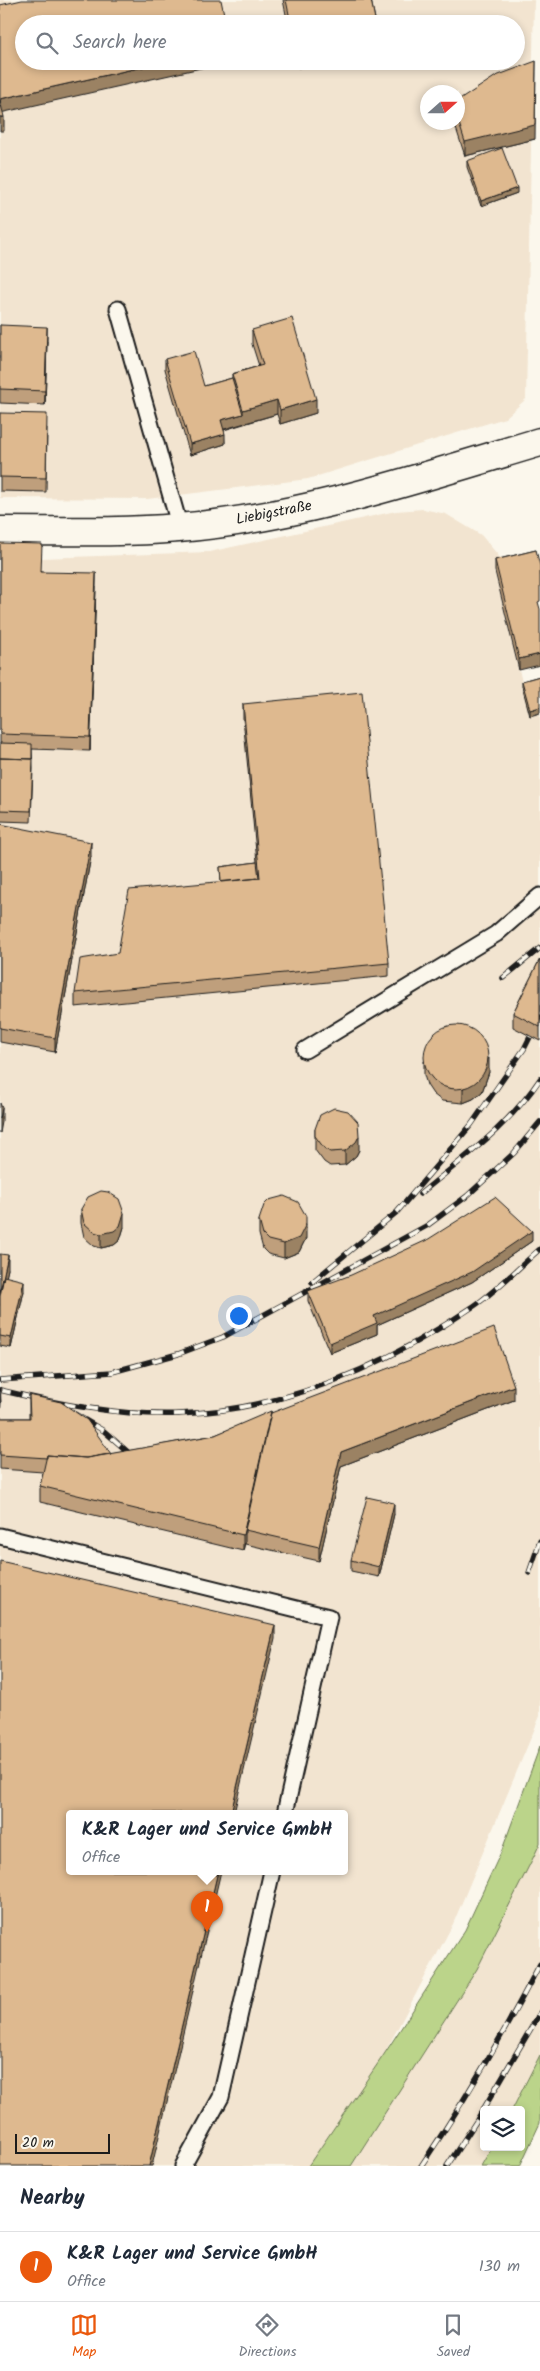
<!DOCTYPE html>
<meta charset="utf-8">
<style>
:root{--surface:#fff;--page:#f2f2f3;--text:#1f2937;--muted:#747a83;--line:#e0e1e3;--accent:#ea580c}
body{margin:0;font-family:Kalam,sans-serif;background:var(--page);color:var(--text)}
.controls{position:absolute;right:15px;bottom:15px;display:grid;overflow:hidden;border-radius:5px;box-shadow:0 2px 8px #0003}
.controls button{width:45px;height:45px;display:grid;place-items:center;padding:0;border:0;border-bottom:1px solid var(--line);background:var(--surface);color:var(--text);font:25px sans-serif}
.compass{position:absolute;left:420px;top:85px;width:45px;height:45px;border-radius:50%;background:var(--surface);box-shadow:0 2px 8px #0003;rotate:69deg}
.scale{position:absolute;left:15px;bottom:12px;width:95px;box-sizing:border-box;padding-left:5px;border:2px solid #1c1c1c;border-top:0;font-size:14px;line-height:18px;white-space:nowrap;color:#1c1c1c;-webkit-text-stroke:4px #fbf7ec;paint-order:stroke}
.you{position:absolute;left:238px;top:1315px;width:18px;height:18px;margin:-12px;border:4px solid #fff;border-radius:50%;background:#1a73e8;box-shadow:0 0 0 8px #1a73e833}
.badge{display:grid;place-items:center;width:32px;height:32px;border-radius:50%;background:var(--accent);color:#fff;font-size:16px;font-weight:700}
.pin{position:absolute;translate:-50% -41px;filter:drop-shadow(0 1px 2px #0008)}
.pin::after{content:'';position:absolute;top:26px;width:18px;height:15px;background:inherit;clip-path:polygon(0 0,100% 0,50% 100%)}
.popup{position:absolute;left:66px;top:1810px;width:282px;height:65px;box-sizing:border-box;display:grid;place-content:center;border-radius:5px;background:var(--surface);filter:drop-shadow(0 1px 4px #0005);font-size:16px;white-space:nowrap;color:var(--muted)}
.popup b{font-size:19px;color:var(--text)}
.popup::after{content:'';position:absolute;left:50%;top:100%;margin-left:-10px;border:10px solid transparent;border-top-color:var(--surface)}
.list{margin:0;padding:0;list-style:none}
h2{display:flex;justify-content:space-between;align-items:center;height:65px;margin:0;padding:0 20px;font-size:21px}
h2 small{font-size:16px;font-weight:400;color:var(--muted)}
.list li{display:grid;grid-template-columns:32px 1fr auto;gap:15px;align-items:center;box-sizing:border-box;height:70px;padding:0 20px;border-top:1px solid var(--line)}
.list b{display:block;font-size:19px;white-space:nowrap}
.list p{margin:0;font-size:16px;white-space:nowrap;color:var(--muted)}
.list em{font-size:16px;font-style:normal;color:var(--muted)}
.icon{flex:none;width:28px;height:28px;fill:none;stroke:currentColor;stroke-width:2;stroke-linecap:round;stroke-linejoin:round}
.map{position:relative;flex:none;width:540px;height:2166px;overflow:hidden}
.search{position:absolute;background:var(--surface);box-shadow:0 2px 8px #0003;left:15px;right:15px;top:15px;height:55px;display:flex;align-items:center;gap:12px;box-sizing:border-box;padding:0 18px;border-radius:28px;color:var(--muted);font-size:19px}
.sheet{height:135px;background:var(--surface)}
nav{display:flex;justify-content:space-around;align-items:center;box-sizing:border-box;height:70px;border-top:1px solid var(--line);background:var(--surface);font-size:14px;color:var(--muted)}
nav a{display:grid;justify-items:center;gap:2px}
nav .on{color:var(--accent)}
.map>svg:first-child{display:block}
.built{fill:#f2e4d0;fill-rule:evenodd}
.green{fill:#bbd48a;stroke:#6c7853}
.lines{fill:none;stroke-linecap:round;stroke-linejoin:round}
.lane-casing{stroke:#1c1c1c;stroke-width:19}
.secondary-casing{stroke:#1c1c1c;stroke-width:31}
.lane{stroke:#fbf7ec;stroke-width:15}
.secondary{stroke:#fbf7ec;stroke-width:28}
.rail-casing{stroke:#1c1c1c;stroke-width:5.5}
.rail{stroke:#fbf7ec;stroke-width:4;stroke-dasharray:11;stroke-linecap:butt}
.wall{fill:#bf9f7b;stroke:#1c1c1c}
.shaded-wall{fill:#9b8264;stroke:#1c1c1c}
.building{fill:#deb98f;stroke:#1c1c1c}
.labels{text-anchor:middle;dominant-baseline:central;stroke-width:5;stroke-linejoin:round;paint-order:stroke}
.street-label{font-size:15px;fill:#1c1c1c;stroke:#fbf7ec}
</style>
<div class="map">
<svg width="540" height="2166" viewBox="0 0 540 2166">
<rect width="100%" height="100%" fill="#fbf7ec"/>
<filter id="ink" filterUnits="userSpaceOnUse"><feTurbulence type="fractalNoise" baseFrequency=".02" numOctaves="2"/><feDisplacementMap in="SourceGraphic" scale="10" xChannelSelector="R" yChannelSelector="G"/><feConvolveMatrix kernelMatrix="1 2 1 2 8 2 1 2 1" color-interpolation-filters="sRGB"/></filter>
<g filter="url(#ink)">
<path class="built" d="M0,0H534L526,399L505,418L308,479L147,499L0,498ZM24,24H516V61H24ZM428,92H458V122H428Z
M423,509L446,514L481,535L509,568L495,571L530,715L540,713V1716L453,1924L383,2056L308,2166H0V557L42,558L209,552L396,511ZM70,1813H344V1871H70Z
M540,1843V2055L512,2110H484V2147H492L487,2158L481,2166H351L477,1969Z"/>
<path class="green" d="M540,1746V1843L535,1854L477,1969L351,2166H308L383,2056L465,1930L502,1850Z
M540,2055V2123L520,2166H481L492,2147H521V2110H512Z"/>
<g class="lines">
<defs>
<path id="lane" d="M118,309L180,528
M305,1050L496,934L540,896
M0,1536L329,1617L285,1813
M183,2166L221,2097L272,1871"/>
<path id="secondary" d="M0,531C59,531 119,533 178,528C302,518 422,477 540,442"/>
</defs>
<use href="#lane" class="lane-casing"/>
<use href="#secondary" class="secondary-casing"/>
<use href="#lane" class="lane"/>
<use href="#secondary" class="secondary"/>
<defs>
<path id="rail" d="M503,978L540,948
M420,1194C462,1159 509,1126 540,1079
M312,1282L397,1212L471,1125L524,1049L540,1017
M0,1380L112,1372L178,1354L223,1337L428,1225L467,1196L514,1153L540,1122
M0,1390C58,1404 119,1416 179,1414C286,1410 387,1365 474,1306C497,1290 518,1268 540,1249
M75,1414L104,1431L128,1452
M529,1573L540,1541
M421,2166C465,2101 504,2033 540,1964
M447,2166L477,2120L540,2013"/>
</defs>
<use href="#rail" class="rail-casing"/>
<use href="#rail" class="rail"/>
</g>
<path class="wall" d="M283,0H371L376,24H288Z
M458,101L535,139L465,156L454,122H458Z
M467,161L517,193L481,206L467,167Z
M0,325L47,341L45,405L0,403Z
M252,330L316,413L280,424L277,414L224,430L225,444L190,455L165,369V359L204,386L232,378V374L259,366L252,344Z
M0,413L47,428L46,492L0,491Z
M0,543L42,572L96,587L90,751L32,749L33,769L31,822L0,821Z
M536,550L519,670L495,571V560Z
M540,676L530,716L522,686V681Z
M243,704L389,963V976L75,1007V993L118,953L221,882L220,867L257,862L243,718Z
M0,824L91,856L55,1052L0,1042Z
M540,959V1041L513,1027V1013Z
M424,1061L489,1072L482,1092L473,1099L463,1103L442,1101L433,1094L427,1085L424,1075Z
M315,1129L359,1150L356,1156L345,1165L330,1166L324,1162L315,1150Z
M81,1209L124,1227L120,1240L114,1245L101,1248L94,1246L84,1237L81,1223Z
M259,1220L306,1238L299,1252L284,1258L268,1254L263,1249L259,1234Z
M532,1241L472,1282L377,1325V1334L330,1353L308,1301V1291Z
M0,1254L8,1269L6,1277L24,1291L11,1348L0,1346Z
M0,1387L1,1402L0,1418H29V1395L111,1454L215,1435L271,1413L514,1400L341,1466L319,1561L245,1544V1542L243,1551L40,1502V1486L43,1472L0,1469Z
M394,1514L379,1577L351,1571V1560Z"/>
<path class="shaded-wall" d="M169,61H232L0,113V99Z
M298,61H329L298,68Z
M536,61L535,139L465,156V142Z
M0,117H4V131H0Z
M517,188V193L481,206V201Z
M47,327V341L45,405V391Z
M316,399V413L280,424V410Z
M277,400V414L221,430V420L243,414V410Z
M225,434V444L190,455V444Z
M96,573V587L90,751V737Z
M540,654V665L519,670V659Z
M540,707V713L530,716V710Z
M91,842V856L55,1052V1038Z
M489,1058V1072L482,1092L473,1099L463,1103V1089Z
M2,1108V1122L0,1133V1119Z
M359,1136V1150L356,1156L345,1165V1151Z
M124,1213V1227L120,1240L114,1245L101,1248V1234Z
M306,1224V1238L299,1252L284,1258V1244Z
M532,1231V1241L472,1282L377,1325V1334L330,1353V1343L374,1316Z
M8,1255V1269L0,1306V1292Z
M24,1281V1291L11,1348V1338Z
M514,1386V1400L341,1466L319,1561V1547L341,1452Z
M271,1411V1427L245,1530V1542L243,1551V1535Z
M394,1503V1514L379,1577V1567Z
M275,1625V1639L234,1813H231Z
M218,1871H221L152,2166H149Z"/>
<path class="building" d="M22,0H221L226,24H24V61H169L0,99V5Z
M286,0H371L376,24H291Z
M536,61L535,125L465,142L458,120V101L496,76Z
M0,100L4,117H0Z
M502,148L517,188L481,201L467,161Z
M292,318L316,399L280,410L277,400L243,410L232,374L263,365L252,330Z
M0,325L47,327L45,391L0,389Z
M194,351L204,386L232,378L243,414L221,420L225,434L190,444L165,359Z
M0,413L47,414L46,478L0,477Z
M0,543L42,544L41,572L96,573L90,737L0,734Z
M536,550L540,566V601L538,602L540,609V654L519,659L495,560Z
M540,676V707L530,710L522,681Z
M362,692L389,963L75,993L80,959L118,953L129,890L260,878L243,704Z
M0,743L32,744V759L0,758Z
M0,758L33,759L31,811L0,810Z
M0,824L91,842L55,1038L0,1028Z
M257,862L259,878L221,882L220,867Z
M540,959V1027L513,1013Z
M424 1057a32 32 0 1 1 64 0a32 32 0 1 1-64 0Z
M0,1103L2,1108L0,1119Z
M334,1108L348,1111L358,1122L359,1136L356,1142L345,1151L330,1152L324,1148L315,1136V1129L320,1115Z
M101,1191L108,1192L119,1199L124,1213L120,1226L114,1231L101,1234L94,1232L84,1223L81,1209L88,1197Z
M284,1196L298,1202L306,1216V1224L299,1238L284,1244L268,1240L263,1235L259,1220L264,1205L269,1200Z
M495,1197L532,1231L472,1272L374,1316L377,1323L330,1343L308,1291L351,1275L427,1240Z
M0,1254L8,1255L0,1292Z
M4,1276L24,1281L11,1338L0,1336V1296Z
M494,1328L514,1386L341,1452L319,1547L245,1530L271,1413Z
M0,1387L1,1388L0,1409Z
M29,1395L61,1402L87,1420L111,1454L86,1458L47,1455V1458L0,1455V1418H30Z
M271,1411L243,1535L40,1486L47,1455L86,1458L215,1435Z
M367,1497L394,1503L379,1567L351,1560Z
M0,1561L275,1625L231,1813H70V1871H218L149,2166H0Z"/>
</g>
<g class="labels">
<g class="street-label">
<text transform="translate(274 513) rotate(-11)">Liebigstraße</text>
</g>
</g>
</svg>
<div class="controls">
<button><svg class="icon" aria-label="layers" viewBox="0 0 24 24"><path d="M12 4l9 5-9 5-9-5zM3 14l9 5 9-5"/></svg></button>
</div>
<svg class="compass" viewBox="-18 -18 36 36"><path d="M0-13l5 13h-10z" fill="#e53935"/><path d="M0 13l5-13h-10z" fill="#747a83"/></svg>
<div class="scale">20 m</div>
<div class="you"></div>
<div class="pin badge" style="left:207px;top:1932px">1</div>
<div class="popup"><b>K&amp;R Lager und Service GmbH</b>Office</div>
<div class="search"><svg class="icon" aria-label="search" viewBox="0 0 24 24"><circle cx="10" cy="10" r="6"/><path d="M15 15l6 6"/></svg>Search here</div>
</div>
<section class="sheet">
<h2>Nearby<small></small></h2>
<ul class="list">
<li><span class="badge">1</span><div><b>K&amp;R Lager und Service GmbH</b><p>Office</p></div><em>130 m</em></li>
</ul>
</section>
<nav>
<a class="on"><svg class="icon" aria-label="map" viewBox="0 0 24 24"><path d="M3 6l6-2 6 2 6-2v14l-6 2-6-2-6 2zM9 4v14M15 6v14"/></svg>Map</a>
<a><svg class="icon" aria-label="directions" viewBox="0 0 24 24"><path d="M12 3l9 9-9 9-9-9zM9 14v-3h6M13 9l2 2-2 2"/></svg>Directions</a>
<a><svg class="icon" aria-label="saved" viewBox="0 0 24 24"><path d="M7 4h10v16l-5-4-5 4z"/></svg>Saved</a>
</nav>
